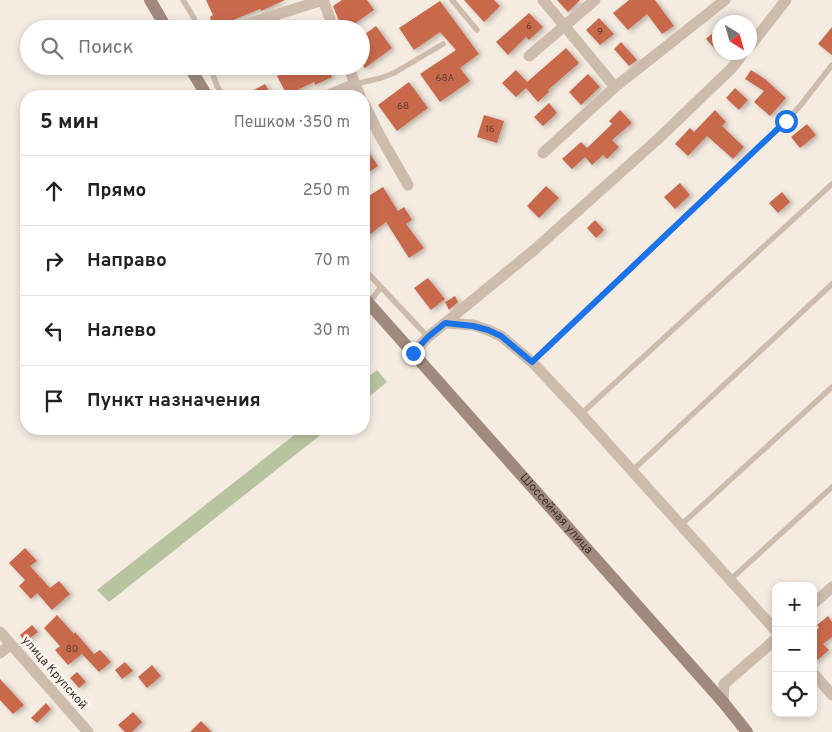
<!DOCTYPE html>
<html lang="ru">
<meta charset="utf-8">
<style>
:root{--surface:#fff;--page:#f6f6f6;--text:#222;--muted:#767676;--line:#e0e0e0}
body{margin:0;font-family:Overpass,sans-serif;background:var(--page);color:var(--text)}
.controls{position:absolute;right:15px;bottom:15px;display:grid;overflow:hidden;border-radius:10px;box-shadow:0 2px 8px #0003}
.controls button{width:45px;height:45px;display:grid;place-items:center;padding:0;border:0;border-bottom:1px solid var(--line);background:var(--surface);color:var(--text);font:25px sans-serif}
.compass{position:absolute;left:712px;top:15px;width:45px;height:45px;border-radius:50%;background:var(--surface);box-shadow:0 2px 8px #0003;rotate:143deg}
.stop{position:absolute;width:15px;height:15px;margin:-11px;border:4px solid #1a73e8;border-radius:50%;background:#fff}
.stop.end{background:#1a73e8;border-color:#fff;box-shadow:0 1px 5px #0008}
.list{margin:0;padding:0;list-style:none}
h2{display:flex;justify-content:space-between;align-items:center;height:65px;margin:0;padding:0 20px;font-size:21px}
h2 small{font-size:16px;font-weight:400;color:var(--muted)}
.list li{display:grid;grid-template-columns:32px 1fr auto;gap:15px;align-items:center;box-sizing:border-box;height:70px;padding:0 20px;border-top:1px solid var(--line)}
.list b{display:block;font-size:19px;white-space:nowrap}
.list em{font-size:16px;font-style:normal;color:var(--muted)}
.icon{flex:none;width:28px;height:28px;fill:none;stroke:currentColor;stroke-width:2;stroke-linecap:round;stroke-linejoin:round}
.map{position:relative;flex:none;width:832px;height:732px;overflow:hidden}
.search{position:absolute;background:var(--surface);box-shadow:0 2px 8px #0003;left:20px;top:20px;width:350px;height:55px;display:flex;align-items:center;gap:12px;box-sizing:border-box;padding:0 18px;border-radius:28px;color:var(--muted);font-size:19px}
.panel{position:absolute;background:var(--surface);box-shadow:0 2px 8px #0003;left:20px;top:90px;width:350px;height:345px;border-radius:20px}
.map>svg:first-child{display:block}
.green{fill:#b8c4a0}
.building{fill:#c8694b;filter:url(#shadow)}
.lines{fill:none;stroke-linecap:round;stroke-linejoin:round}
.lane{stroke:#cdbbac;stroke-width:5.5}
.street{stroke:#cdbbac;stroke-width:11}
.secondary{stroke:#a18a7d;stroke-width:12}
.route{stroke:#1a73e8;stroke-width:6}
.labels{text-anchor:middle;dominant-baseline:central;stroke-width:5;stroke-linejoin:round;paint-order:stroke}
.number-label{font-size:10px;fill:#5e3e33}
.street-label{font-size:12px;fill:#3b302b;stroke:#fbf5ee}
</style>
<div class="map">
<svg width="832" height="732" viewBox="0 0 832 732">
<defs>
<filter id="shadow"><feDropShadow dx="3" dy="1.5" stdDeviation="2.5" flood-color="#0004"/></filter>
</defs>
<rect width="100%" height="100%" fill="#f4ebe1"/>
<path class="green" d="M377,370L387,382L364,401V380Z
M302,429H328L109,602L97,590Z"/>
<path class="building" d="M206,0H285L261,11L260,9L214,28L210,17L213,15Z
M342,0H367L374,10L347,29H344L339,21L333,6Z
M464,0H494L500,6L484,22Z
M557,0H580L568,12Z
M629,0H655L674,26L662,34L647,14L628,30L613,13Z
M440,1L479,54L460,68L470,81L440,102L420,74L456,50L440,32L414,50L399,28Z
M529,13L543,27L529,40L526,37L508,55L496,42Z
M599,18L614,34L600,45L586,30Z
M376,26L392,48L365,68L361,63V37Z
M832,27V55L818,44Z
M715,31L720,37V54L706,39Z
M621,42L637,60L629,66L614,49Z
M566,48L579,63L548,90L549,92L538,102L526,88L516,97L502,83L516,70L527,82Z
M296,66L300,73L314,66H327L332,77L315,85L314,82L287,95L277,76Z
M751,70L765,79L786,98L770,116L754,102L764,91L745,79Z
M588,74L600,87L581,105L569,92Z
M409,82L428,108L397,131L378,105Z
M265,84L272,96H243Z
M735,88L748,100L739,110L726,98Z
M549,103L557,113L543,126L534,117Z
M620,110L632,123L612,140L619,147L607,159L603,155L592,165L585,157L572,169L562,159L581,142L587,148L612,124L609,121Z
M715,110L726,122L722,126L744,147L733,159L707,136L688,156L675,144L690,128L694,132Z
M484,115L504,121L497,143L477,137Z
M807,124L816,135L800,148L791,137Z
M364,145L378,166L364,175Z
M680,183L690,195L675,209L664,197Z
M546,186L559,198L539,218L527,206Z
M383,187L398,211L404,207L412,220L406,224L424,248L409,258L386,222L364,239V199Z
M782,192L790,202L778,213L769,203Z
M595,220L604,230L596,238L587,228Z
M428,278L445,299L431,310L414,288Z
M455,296L458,302L449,310L445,302Z
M25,548L37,561L30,566L50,588L59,581L70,594L52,610L37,593L31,599L19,586L25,580L9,563Z
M57,615L74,634L75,632L94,654L100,650L111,662L99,672L82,654L68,665L55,650L60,646L44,628Z
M828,616L832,622V637L823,644L829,650L813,664V632L819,628L817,625Z
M32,625L38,632L25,642L20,635Z
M125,662L133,671L122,679L115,670Z
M152,665L161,676L147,688L138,677Z
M77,672L86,682L79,688L70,678Z
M0,679L24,705L13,714L0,700Z
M46,703L51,709L37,723L31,718Z
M133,712L142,722L132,732H125L118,725Z
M201,721L212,732H190Z"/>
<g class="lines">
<path class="lane" d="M183,0L194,18L198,29
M452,0L477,30
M210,66L217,86L223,96
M355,84L381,78L394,73L443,44
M364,269L428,337
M369,303L381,287
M532,362L786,121L800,106L832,65
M581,414L832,184
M632,471L832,284
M681,525L832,387
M730,580L832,487"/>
<path class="street" d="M543,0L615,87
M231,29L323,0L334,29
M750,46L786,0
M529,56L595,0
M348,66L360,96
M325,96L355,84
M364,104L380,136L408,185
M543,153L615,87L725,0
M445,323L473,325L488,330L501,336L532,362L581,414L776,631
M413,353L428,337L534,250L658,139L732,68L744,52
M813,604L832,587
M0,632L88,732
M0,653L11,644
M813,673L832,695
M723,702L724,684L776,639"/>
<g class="secondary">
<path d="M150,0L167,29"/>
<path d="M189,66L207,96"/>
<path id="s1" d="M364,298L723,702L747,732"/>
</g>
</g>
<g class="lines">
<path class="route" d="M413,353L428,337L445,323L473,326L488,330L501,336L532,362L786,121"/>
</g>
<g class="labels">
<g class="number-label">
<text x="529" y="26">6</text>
<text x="600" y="32">9</text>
<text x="445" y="78">68А</text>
<text x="403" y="106">68</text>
<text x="490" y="129">16</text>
<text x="72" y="649">80</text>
</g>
<g class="street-label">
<text stroke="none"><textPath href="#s1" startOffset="289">Шоссейная улица</textPath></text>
<text transform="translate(54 673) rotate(49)">улица Крупской</text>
</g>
</g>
</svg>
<div class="controls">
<button>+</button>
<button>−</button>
<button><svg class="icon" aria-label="locate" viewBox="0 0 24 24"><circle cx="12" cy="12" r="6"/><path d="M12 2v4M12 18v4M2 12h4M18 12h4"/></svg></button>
</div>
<svg class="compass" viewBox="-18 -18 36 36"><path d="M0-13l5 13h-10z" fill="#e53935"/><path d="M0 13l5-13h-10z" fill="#767676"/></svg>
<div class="stop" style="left:786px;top:121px"></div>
<div class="stop end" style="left:413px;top:353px"></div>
<div class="search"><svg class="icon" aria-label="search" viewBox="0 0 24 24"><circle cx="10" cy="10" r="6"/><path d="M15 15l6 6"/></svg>Поиск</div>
<section class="panel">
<h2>5 мин<small>Пешком · 350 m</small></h2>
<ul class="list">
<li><svg class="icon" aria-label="ahead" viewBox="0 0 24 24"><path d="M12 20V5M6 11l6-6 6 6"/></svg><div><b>Прямо</b></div><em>250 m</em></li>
<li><svg class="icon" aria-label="right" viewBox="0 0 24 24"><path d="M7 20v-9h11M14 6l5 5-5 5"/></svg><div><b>Направо</b></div><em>70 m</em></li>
<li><svg class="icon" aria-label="left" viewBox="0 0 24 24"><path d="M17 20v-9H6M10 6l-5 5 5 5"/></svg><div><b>Налево</b></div><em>30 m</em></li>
<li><svg class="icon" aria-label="arrive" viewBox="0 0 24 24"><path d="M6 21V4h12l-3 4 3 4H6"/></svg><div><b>Пункт назначения</b></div></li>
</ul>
</section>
</div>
